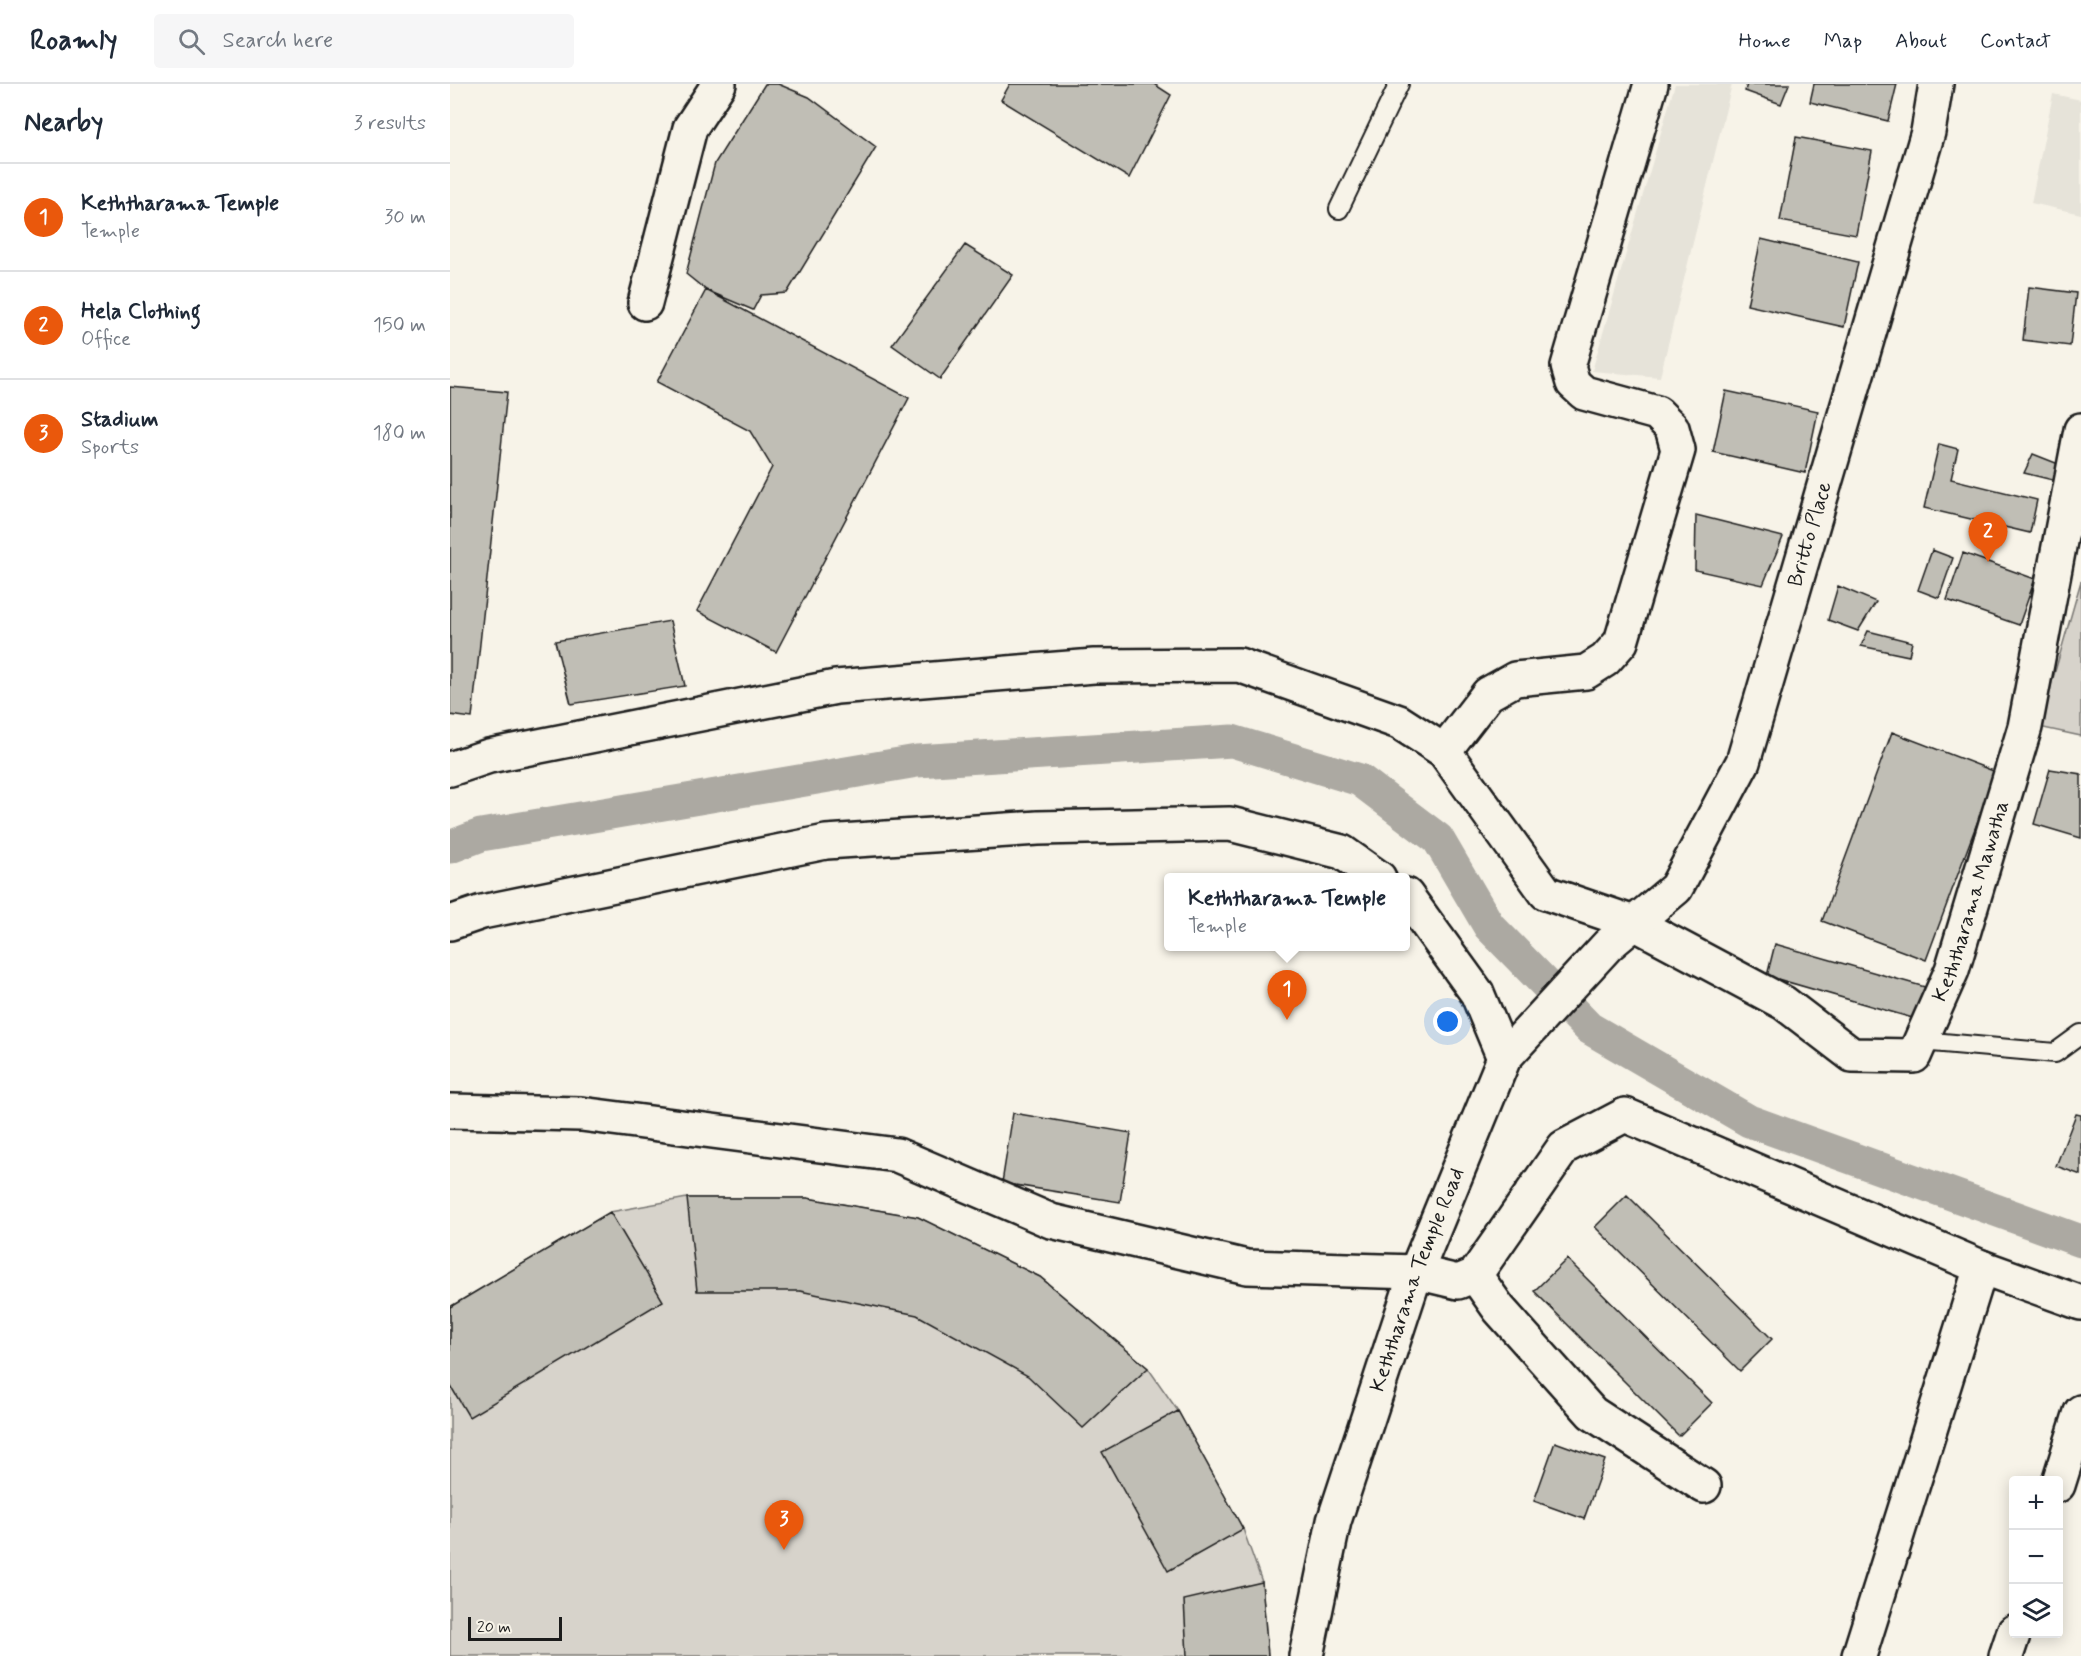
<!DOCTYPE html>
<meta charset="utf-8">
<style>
:root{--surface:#fff;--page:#f6f6f7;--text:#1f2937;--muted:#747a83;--line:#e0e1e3;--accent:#ea580c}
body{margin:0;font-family:Mynerve,sans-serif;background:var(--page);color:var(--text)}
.controls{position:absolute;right:18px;bottom:18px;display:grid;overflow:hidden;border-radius:6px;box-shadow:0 3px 15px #0003}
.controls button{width:54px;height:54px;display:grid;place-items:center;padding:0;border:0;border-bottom:2px solid var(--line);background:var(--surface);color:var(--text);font:30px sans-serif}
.scale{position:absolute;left:18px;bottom:15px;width:94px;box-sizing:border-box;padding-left:6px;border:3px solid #1c1c1c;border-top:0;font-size:16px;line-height:21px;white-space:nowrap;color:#1c1c1c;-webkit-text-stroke:4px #f7f3e8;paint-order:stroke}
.you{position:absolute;left:998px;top:938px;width:21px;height:21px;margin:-15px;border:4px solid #fff;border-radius:50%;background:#1a73e8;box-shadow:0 0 0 9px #1a73e833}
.badge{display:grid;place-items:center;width:39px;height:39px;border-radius:50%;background:var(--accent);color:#fff;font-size:20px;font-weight:700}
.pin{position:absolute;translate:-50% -50px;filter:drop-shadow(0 2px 3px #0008)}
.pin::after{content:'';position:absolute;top:32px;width:21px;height:18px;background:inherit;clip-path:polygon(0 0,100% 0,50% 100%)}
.popup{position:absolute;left:714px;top:789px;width:246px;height:78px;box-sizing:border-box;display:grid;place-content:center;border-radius:6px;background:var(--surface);filter:drop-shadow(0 2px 4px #0005);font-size:20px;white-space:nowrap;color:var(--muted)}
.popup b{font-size:22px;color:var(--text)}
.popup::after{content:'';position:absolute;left:50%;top:100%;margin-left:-12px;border:12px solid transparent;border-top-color:var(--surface)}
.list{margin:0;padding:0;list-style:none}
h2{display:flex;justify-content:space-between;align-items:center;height:78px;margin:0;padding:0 24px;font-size:26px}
h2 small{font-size:20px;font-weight:400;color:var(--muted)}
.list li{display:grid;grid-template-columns:39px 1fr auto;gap:18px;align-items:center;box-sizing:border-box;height:108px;padding:0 24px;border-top:2px solid var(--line)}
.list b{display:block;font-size:22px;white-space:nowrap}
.list p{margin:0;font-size:20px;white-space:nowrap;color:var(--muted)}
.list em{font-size:20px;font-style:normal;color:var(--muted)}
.icon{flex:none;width:33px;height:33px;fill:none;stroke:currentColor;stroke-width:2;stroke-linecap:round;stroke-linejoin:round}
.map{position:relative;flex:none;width:1631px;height:1572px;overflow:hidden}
header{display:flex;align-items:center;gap:36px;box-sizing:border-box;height:84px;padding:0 30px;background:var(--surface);border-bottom:2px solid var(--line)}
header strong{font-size:28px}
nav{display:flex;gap:33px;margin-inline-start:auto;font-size:21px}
.search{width:420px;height:54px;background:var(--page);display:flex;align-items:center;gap:15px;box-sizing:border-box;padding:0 21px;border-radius:6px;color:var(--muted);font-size:22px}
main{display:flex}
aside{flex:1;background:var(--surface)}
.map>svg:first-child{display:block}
.built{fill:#e6e3d9}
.green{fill:#d7d3cb;stroke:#7a7874;stroke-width:1.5}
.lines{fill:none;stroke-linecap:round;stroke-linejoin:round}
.canal{stroke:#aca9a2;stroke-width:33}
.building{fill:#c0beb5;stroke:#1c1c1c;stroke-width:1.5}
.service-casing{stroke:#1c1c1c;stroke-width:22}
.minor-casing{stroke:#1c1c1c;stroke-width:38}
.tertiary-casing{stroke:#1c1c1c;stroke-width:38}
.service{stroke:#f7f3e8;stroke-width:18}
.minor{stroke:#f7f3e8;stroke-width:33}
.tertiary{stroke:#f7f3e8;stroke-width:33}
.labels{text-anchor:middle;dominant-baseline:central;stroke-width:6;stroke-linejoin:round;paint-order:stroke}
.street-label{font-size:21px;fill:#1c1c1c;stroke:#f7f3e8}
</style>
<header>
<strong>Roamly</strong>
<div class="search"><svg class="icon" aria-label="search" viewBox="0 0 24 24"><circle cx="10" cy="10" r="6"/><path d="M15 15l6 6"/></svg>Search here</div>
<nav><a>Home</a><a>Map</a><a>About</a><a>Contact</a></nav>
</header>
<main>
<aside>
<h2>Nearby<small>3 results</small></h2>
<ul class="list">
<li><span class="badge">1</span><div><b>Keththarama Temple</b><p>Temple</p></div><em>30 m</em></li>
<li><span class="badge">2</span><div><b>Hela Clothing</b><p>Office</p></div><em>150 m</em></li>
<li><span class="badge">3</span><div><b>Stadium</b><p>Sports</p></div><em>180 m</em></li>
</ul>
</aside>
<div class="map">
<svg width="1631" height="1572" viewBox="0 0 1631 1572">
<rect width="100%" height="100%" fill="#f7f3e8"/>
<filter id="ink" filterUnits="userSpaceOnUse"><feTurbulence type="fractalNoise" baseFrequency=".0167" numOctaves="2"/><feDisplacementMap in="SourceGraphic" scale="12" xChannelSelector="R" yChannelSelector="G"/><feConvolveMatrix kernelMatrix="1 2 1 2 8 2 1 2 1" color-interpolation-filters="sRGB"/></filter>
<g filter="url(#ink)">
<path class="built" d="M1225,0H1282L1210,293L1142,287Z
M1603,10L1631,16V130L1581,119Z"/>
<path class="green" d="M1631,497V652L1589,643Z
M237,1114H357L468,1133L590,1193L698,1284L728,1327L793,1445L812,1498L818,1572H0V1223L160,1128Z"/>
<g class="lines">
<path class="canal" d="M0,763L31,751L467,677L782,657L910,696L988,755L1039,842L1139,944L1299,1037L1631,1157"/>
</g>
<path class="building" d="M315,0H328L359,13L426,63L337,209L311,211L303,226L256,206L236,190L265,79Z
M560,0H704L721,11L679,94L551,16Z
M1297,0H1339L1331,20L1295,7Z
M1364,0H1447L1438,37L1360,18Z
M1346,53L1422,67L1406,151L1330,137Z
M1311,155L1408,178L1394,243L1297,221Z
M515,161L563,191L490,295L442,261Z
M1579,203L1626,209L1620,262L1573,256Z
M256,206L459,314L326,568L247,527L322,383L300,347L207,298Z
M0,303L57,308L22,634L0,631Z
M1276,307L1368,327L1355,389L1263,368Z
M1489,360L1508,365L1501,395L1587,416L1580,449L1474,424Z
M1583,370L1611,381V398L1574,389Z
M1246,431L1333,453L1313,501L1245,486Z
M1482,466L1503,474L1489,514L1468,506Z
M1513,469L1585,495L1569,541L1497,516Z
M1388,502L1426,518L1408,547L1378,536Z
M220,537L235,602L121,620L105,557Z
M1418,547L1462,558L1459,572L1411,562Z
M1442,648L1546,688L1476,876L1372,837Z
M1600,685L1631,690V754L1584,740Z
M1325,860L1482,905L1473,937L1317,892Z
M563,1029L681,1049L670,1118L552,1099Z
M1626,1030L1631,1031V1091L1606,1082Z
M1177,1111L1322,1255L1290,1287L1145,1143Z
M237,1114H357L468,1133L590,1193L698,1284L633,1344L578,1292L467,1231L350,1207H247Z
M160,1128L213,1217L19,1333L0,1301V1223Z
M1117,1175L1262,1319L1229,1352L1084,1207Z
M728,1327L793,1445L718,1487L652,1368Z
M1105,1358L1155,1376L1134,1435L1084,1417Z
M812,1498L818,1572H737L734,1516Z"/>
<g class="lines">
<defs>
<path id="service" d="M889,125L949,0
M1471,957L1605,969L1631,950"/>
<g id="minor">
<path d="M195,219L240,44L269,0"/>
<path d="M994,667L1038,610L1065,595L1136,588L1155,576L1171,558L1228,366L1222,344L1207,329L1134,309L1123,299L1118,282L1201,0"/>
<path id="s1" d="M0,685L39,672L386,603L644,582L789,581L949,638L994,667L1096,809L1184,839L1334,919L1402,971L1464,972L1502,886L1575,643L1631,346"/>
<path d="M956,811L1027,909L1054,974"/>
<path d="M0,839L32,828L376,758L588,744L780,740L892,768L929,794"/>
<path d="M0,1027L131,1030L447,1071L601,1137L797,1183L966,1188L1008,1198L1025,1191L1114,1063L1175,1031L1531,1183L1631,1219"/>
<path d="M1025,1191L1049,1225L1142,1329L1254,1402"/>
<path d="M1608,1401L1631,1328"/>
<path d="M1409,1572L1531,1183"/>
<path d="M1556,1572L1564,1548"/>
</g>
<g id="tertiary">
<path id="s2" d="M856,1572L884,1437L966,1188L1054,974L1158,861L1226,804L1293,678L1478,48L1486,0"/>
</g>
</defs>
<use href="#service" class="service-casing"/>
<use href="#minor" class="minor-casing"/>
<use href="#tertiary" class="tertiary-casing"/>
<use href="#service" class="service"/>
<use href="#minor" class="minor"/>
<use href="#tertiary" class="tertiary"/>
</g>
</g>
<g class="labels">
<g class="street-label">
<text stroke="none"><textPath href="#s2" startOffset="1254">Britto Place</textPath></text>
<text stroke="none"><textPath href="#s1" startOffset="1773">Keththarama Mawatha</textPath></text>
<text stroke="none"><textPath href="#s2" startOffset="393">Keththarama Temple Road</textPath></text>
</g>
</g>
</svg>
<div class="controls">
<button>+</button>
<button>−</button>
<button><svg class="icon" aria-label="layers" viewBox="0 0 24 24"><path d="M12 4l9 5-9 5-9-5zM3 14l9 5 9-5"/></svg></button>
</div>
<div class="scale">20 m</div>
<div class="you"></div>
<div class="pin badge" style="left:837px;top:936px">1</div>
<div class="popup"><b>Keththarama Temple</b>Temple</div>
<div class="pin badge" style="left:1538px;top:478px">2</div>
<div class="pin badge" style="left:334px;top:1466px">3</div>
</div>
</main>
